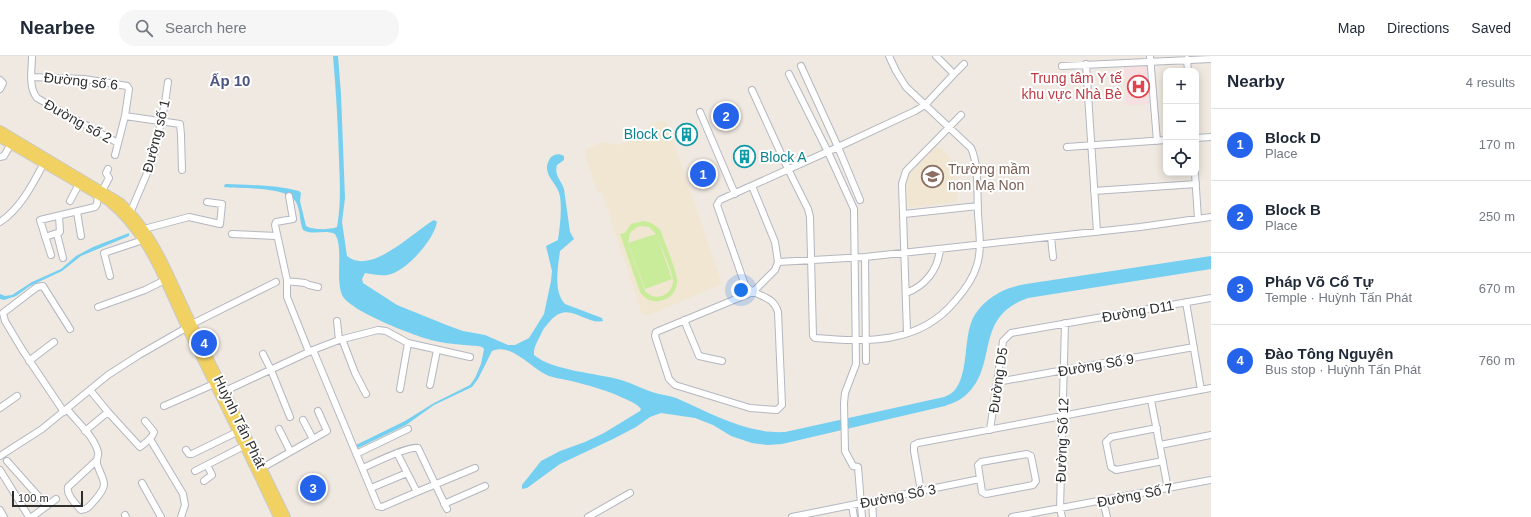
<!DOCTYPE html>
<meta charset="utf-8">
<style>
:root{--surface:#fff;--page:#f6f6f7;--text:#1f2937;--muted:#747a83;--line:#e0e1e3;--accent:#2563eb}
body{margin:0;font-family:Helvetica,sans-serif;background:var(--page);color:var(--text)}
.controls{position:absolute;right:12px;top:12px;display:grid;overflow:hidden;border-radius:8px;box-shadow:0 2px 10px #0003}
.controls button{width:36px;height:36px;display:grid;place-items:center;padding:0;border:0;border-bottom:1px solid var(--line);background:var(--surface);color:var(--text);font:20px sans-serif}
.scale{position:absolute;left:12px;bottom:10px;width:71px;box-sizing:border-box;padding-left:4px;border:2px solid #2e2e2e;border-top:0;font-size:11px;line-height:14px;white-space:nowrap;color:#2e2e2e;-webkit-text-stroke:3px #fff;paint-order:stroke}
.you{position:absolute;left:741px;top:234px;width:14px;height:14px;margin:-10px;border:3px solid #fff;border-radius:50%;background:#1a73e8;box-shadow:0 0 0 6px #1a73e833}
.badge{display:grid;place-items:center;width:26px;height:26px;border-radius:50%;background:var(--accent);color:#fff;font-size:13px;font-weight:700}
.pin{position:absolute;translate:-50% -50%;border:2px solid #fff;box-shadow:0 1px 4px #0006}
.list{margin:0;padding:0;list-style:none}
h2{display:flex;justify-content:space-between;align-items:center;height:52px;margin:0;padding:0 16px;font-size:17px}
h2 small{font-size:13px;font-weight:400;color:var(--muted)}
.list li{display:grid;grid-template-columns:26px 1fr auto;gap:12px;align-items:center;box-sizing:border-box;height:72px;padding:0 16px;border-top:1px solid var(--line)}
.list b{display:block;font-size:15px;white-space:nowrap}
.list p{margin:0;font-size:13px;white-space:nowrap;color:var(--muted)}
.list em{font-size:13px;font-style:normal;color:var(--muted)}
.icon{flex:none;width:22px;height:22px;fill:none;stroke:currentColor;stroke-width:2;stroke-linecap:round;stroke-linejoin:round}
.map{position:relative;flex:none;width:1211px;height:461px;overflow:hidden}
header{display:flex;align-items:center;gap:24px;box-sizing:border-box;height:56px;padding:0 20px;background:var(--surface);border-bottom:1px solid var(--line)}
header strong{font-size:19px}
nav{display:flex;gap:22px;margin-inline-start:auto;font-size:14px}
.search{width:280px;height:36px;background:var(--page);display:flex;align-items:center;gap:10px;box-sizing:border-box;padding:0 14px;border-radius:16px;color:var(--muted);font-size:15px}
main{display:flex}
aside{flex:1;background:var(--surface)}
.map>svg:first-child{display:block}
.education{fill:#f0e6d1}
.medical{fill:#f5dfe0}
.pitch{fill:#c9ec9a;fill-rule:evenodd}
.water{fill:#75cff0}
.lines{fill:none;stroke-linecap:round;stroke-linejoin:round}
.minor-casing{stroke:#b4b7c1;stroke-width:8}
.major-casing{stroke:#c9c9c9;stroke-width:10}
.minor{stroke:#fff;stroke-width:6}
.major{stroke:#f2d163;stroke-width:8}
.labels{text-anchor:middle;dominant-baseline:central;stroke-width:4;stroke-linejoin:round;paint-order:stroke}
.health-label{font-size:14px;fill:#be3a42;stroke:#fff;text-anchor:end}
.street-label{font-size:14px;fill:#2e2e2e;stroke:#fff}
.culture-label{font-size:14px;fill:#0d838f;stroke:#fff;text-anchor:end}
.education-label{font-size:14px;fill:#785e54;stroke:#fff;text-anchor:start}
.neighbourhood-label{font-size:15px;font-weight:bold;fill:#4d5680;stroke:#fff}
</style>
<header>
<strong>Nearbee</strong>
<div class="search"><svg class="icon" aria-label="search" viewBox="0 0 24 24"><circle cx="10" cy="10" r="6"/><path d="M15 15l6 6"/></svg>Search here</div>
<nav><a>Map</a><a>Directions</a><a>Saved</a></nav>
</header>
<main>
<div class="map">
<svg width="1211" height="461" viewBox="0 0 1211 461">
<rect width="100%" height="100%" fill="#efe9e1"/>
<path class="education" d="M661,65L667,67L722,228L647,260L642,258L602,136L598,137L586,103V93L605,86L616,89L643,80L648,70Z
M937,89L954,105L957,144L956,146L910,152L908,149L907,123L909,118Z"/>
<path class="medical" d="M1146,9L1149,11L1152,48L1126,49L1124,10Z"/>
<path class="pitch" d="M643,165C651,166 656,169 661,175C664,186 678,217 677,226C677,236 669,244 659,245C651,246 645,243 640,236L620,178L625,177L631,168ZM642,170L649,171L656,178L628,187L645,233L672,223L658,183C662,193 672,215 673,225C673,232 668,238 662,240C655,242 650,240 645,235L628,188L630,177L637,171Z"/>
<path class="water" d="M333,0H338L341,38L345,142L342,166L347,200C371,220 413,176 434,164L437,166C434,184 405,217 387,219C380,220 372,218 365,217L362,223L363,227L397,249L449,270L463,275L485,279L508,289H515L529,282L544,258L551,225L552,215L546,190L558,184C560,169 562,155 560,140C557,125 539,118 551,101C555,98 559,97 564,100V104L557,109C554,119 561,124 564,133L570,176L574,183L560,195C558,211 553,235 565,248L602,262L603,265C585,269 569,244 551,264C548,268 544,271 542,276C539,283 533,291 534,299C553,315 597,317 621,324C632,327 642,333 652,336C660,339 668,339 676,342C711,357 746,378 785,376L944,341C947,340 951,338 954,335C968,320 964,287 971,267C975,255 986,244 997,238C1005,232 1016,230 1026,228L1211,200V213L1028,242C973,261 999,308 967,338C961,344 953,347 945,350L782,388L767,389L752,387L731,380L713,369L695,362L661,357L650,361L636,371L613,383L560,408L527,432L522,433V429L541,405L560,395L585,386L604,377L640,355L641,353C636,347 630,345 623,342C609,335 594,331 579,327C569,324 559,323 549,320C532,314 512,286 492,295L478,323L472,331L434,349L406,369L358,392L356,389L405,365L434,347L470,329L475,322L481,308L484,293L482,291L478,290C463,289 449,288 435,285C417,281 349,255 342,239C335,222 344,192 335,178C325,173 313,180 303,174C299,165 301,155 296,146C287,130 242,133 224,131L225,128C250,129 275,129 299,135L301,137L300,145L306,170C313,174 329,174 337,171C341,150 340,126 339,104C338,69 336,35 333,0Z
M129,177V180L81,200L62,215L30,230L16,240L4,244L0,243V238L5,240L12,239L32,226L61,213L76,200L93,191Z"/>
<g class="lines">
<defs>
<path id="minor" d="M32,0C32,13 28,31 37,42L118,87
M1150,0L1157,85
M1187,3L1188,15
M1086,8L1097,176
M801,10L838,91L860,144
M1062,10L1211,3
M789,18L828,96L854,153L856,308L845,337L844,347L845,395L853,410L858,411L862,461
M954,18L964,8
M31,21L84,23L127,30L129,33L125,60L115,99
M0,24L3,27L0,33
M752,34L788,113L808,153L810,161L813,280L815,282C866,286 919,289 955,245C964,235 973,223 977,209C982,193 979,174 978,158C977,138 979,109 971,92L906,31L896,15L889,0
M700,56L735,138
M125,60L180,68L181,79L182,114
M1196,82L1211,81
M1067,91L1166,84
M0,101L4,100L11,88
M1195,117L1198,163
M752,130L775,186L778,206L775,214L753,236L656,276L655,280L669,323L675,329L750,352L777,354L782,349L778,256C773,238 756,242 745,229L717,149L720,144L838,91L915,55L925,49L954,18L936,0
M102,135L109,122L106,117L108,113
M1094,135L1196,128
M289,140L293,163L276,166L275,169L287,224V241L309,296
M70,145L79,128
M131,155L153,103L165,47L168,26
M77,156L81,180
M904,158L978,150
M0,166C20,153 33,128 44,107
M144,173L189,161L220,168L222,148L207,146
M57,178L63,202
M232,178L277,180
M45,181L60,176L59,160
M1051,181L1053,201
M51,199L40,164L95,151L97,148L98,139
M865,201L866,305
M778,206L865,201L1140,171L1211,161
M110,220L104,197L143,184
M287,225L305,227L309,229L318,231
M906,237C925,230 938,214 940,193
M1186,246L1201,334
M98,251L145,234L165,224
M684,264L699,300L722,305
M337,265L339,284
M192,268L276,226
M907,277L902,128L906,115L961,59
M342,283L355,317L366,338
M313,294L378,450L382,451L417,436
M263,298L271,314L290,361
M29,305L54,286
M997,326L1194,291
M430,329L437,294
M400,333L408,287
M90,334L108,356L140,391C145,387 152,383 154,376L145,365
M225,335L313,294L339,284L378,274L386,275L408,287L470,301
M1151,344L1168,433
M164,350L214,328
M0,352L17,340
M67,353C77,366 94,380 98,396C99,400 96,403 97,408C103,426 110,427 95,444C91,448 88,454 81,454C76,448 66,439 68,431L96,405
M64,356L23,295L5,265L3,257L37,231L43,230L70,273
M1157,372L1111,381L1106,386L1111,411L1116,414L1163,405
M279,373L290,395
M990,374L1003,285L1011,277L1211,242
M85,375L108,356
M150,383L183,438L185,449L181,461
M313,383L327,375L318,355
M1160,389L1211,379
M186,394L189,398H192L237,376
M397,397L417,436L475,412
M356,398L408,373
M1027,398L1031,400L1036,425L1033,429L986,438L982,436L978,409L981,406Z
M0,400L42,373L108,319L139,299L186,272
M7,405L47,450
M262,412L313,383L303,364
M363,412C374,407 408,390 418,392L447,453
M0,414L29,461
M195,415L244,390
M204,425L212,419L207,409
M142,427L161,461
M371,432L407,417
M921,435L914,395V389L918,387L1211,332
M872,445L873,461
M1103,445L1107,461
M444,448L485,430
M852,449L854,461
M0,454L4,461
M125,459L126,461
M32,461L56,443
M588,461L630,437
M792,461L980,423
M1012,461L1211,424
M1062,461L1060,453L1065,267"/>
<path id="major" d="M0,74L120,146C157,180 171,226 193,270C224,334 255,397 286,461
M0,82L108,145C151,180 165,228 188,275C219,337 249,399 278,461"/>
</defs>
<use href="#minor" class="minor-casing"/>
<use href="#major" class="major-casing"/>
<use href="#minor" class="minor"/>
<use href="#major" class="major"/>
</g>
<defs>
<symbol id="hospital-ring" viewBox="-11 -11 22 22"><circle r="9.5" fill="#fff" stroke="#e0444e" stroke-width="1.5"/><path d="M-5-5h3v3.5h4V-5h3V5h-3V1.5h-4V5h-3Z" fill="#e0444e"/></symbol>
<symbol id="building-ring" viewBox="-11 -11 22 22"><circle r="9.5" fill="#fff" stroke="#0f9aa8" stroke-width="1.5"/><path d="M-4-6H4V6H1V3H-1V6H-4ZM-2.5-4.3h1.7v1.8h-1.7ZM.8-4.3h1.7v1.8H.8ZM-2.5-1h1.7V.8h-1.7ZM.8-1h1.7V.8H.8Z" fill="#0f9aa8"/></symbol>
<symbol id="school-ring" viewBox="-11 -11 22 22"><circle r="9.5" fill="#fff" stroke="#8d6e63" stroke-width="1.5"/><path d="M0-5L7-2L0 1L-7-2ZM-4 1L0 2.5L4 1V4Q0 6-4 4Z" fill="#8d6e63"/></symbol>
</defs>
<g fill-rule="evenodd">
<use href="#hospital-ring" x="1126" y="18" width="25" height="25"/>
<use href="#building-ring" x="674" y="66" width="25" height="25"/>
<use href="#building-ring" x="732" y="88" width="25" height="25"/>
<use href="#school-ring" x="920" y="108" width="25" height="25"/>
</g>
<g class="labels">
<g class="health-label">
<text x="1122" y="22">Trung tâm Y tế<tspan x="1122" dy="16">khu vực Nhà Bè</tspan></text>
</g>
<g class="street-label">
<text transform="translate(81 25) rotate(6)">Đường số 6</text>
<text transform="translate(78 65) rotate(29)">Đường số 2</text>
<text transform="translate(156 80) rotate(-76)">Đường số 1</text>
<text transform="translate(1138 255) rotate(-10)">Đường D11</text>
<text transform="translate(1096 309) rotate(-10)">Đường Số 9</text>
<text transform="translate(998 324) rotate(-82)">Đường D5</text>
<text transform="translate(240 366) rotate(64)">Huỳnh Tấn Phát</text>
<text transform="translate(1062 384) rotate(-88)">Đường Số 12</text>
<text transform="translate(1135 439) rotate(-11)">Đường Số 7</text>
<text transform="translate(898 440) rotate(-11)">Đường Số 3</text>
</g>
<g class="culture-label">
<text x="672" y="78">Block C</text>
<text x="760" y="101" text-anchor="start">Block A</text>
</g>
<g class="education-label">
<text x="948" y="113">Trường mầm<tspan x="948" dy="16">non Mạ Non</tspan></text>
</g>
<g class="neighbourhood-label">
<text x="230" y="24">Ấp 10</text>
</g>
</g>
</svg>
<div class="controls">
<button>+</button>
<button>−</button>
<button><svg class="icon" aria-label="locate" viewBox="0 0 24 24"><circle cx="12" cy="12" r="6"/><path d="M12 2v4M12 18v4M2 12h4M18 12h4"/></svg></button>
</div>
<div class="scale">100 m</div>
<div class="you"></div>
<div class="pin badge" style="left:703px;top:118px">1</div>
<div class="pin badge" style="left:726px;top:60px">2</div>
<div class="pin badge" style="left:313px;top:432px">3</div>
<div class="pin badge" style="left:204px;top:287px">4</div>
</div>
<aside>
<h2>Nearby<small>4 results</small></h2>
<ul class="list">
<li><span class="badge">1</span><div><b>Block D</b><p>Place</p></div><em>170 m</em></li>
<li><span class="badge">2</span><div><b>Block B</b><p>Place</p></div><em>250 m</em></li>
<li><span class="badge">3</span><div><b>Pháp Võ Cổ Tự</b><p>Temple · Huỳnh Tấn Phát</p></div><em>670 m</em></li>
<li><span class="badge">4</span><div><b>Đào Tông Nguyên</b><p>Bus stop · Huỳnh Tấn Phát</p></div><em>760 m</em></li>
</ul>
</aside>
</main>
